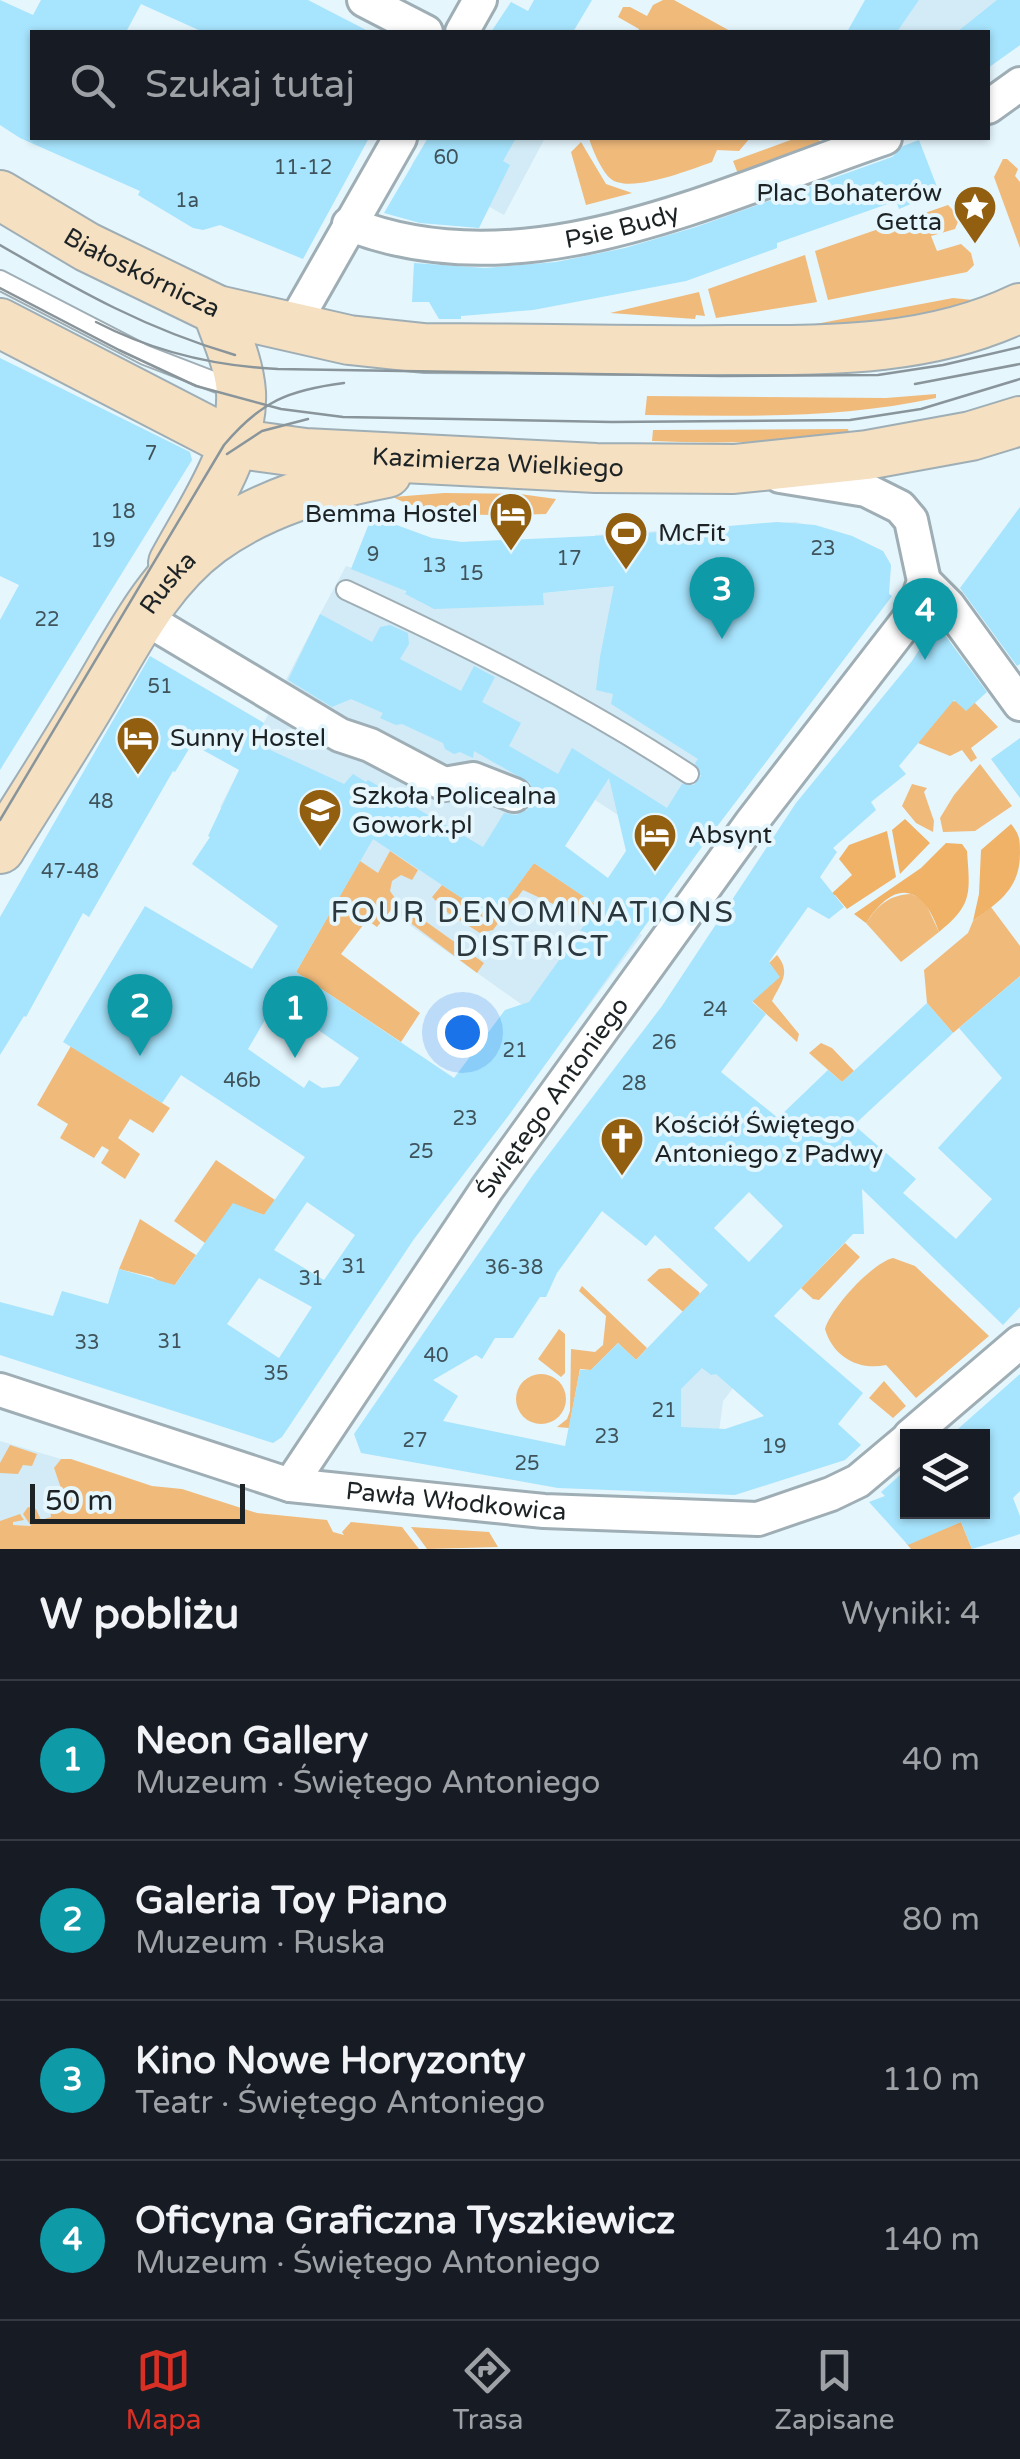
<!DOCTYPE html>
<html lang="pl">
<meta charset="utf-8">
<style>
:root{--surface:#171b24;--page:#242831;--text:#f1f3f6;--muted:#9ea1a6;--line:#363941;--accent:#d93025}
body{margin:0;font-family:"Varela Round",sans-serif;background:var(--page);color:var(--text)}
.controls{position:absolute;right:30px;bottom:30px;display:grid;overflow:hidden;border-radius:0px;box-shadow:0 2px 8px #0004}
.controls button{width:90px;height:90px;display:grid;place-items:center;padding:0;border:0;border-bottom:2px solid var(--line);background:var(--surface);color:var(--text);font:50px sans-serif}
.scale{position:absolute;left:30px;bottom:25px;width:215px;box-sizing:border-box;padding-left:10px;border:5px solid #1d2325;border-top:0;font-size:28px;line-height:35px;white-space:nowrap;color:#1d2325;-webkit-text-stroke:8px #e5f6fd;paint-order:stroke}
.you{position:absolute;left:462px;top:1032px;width:35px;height:35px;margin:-25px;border:8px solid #fff;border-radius:50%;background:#1a73e8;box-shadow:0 0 0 15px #1a73e833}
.badge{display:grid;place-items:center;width:65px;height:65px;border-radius:50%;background:var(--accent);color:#fff;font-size:32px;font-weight:700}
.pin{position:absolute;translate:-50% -82px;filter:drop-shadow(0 2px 5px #0008)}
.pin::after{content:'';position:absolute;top:52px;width:35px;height:30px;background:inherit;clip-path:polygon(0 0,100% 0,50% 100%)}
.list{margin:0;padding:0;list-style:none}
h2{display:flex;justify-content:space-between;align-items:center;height:130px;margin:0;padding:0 40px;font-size:42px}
h2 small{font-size:32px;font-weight:400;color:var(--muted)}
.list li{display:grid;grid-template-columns:65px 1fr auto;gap:30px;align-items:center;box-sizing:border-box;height:160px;padding:0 40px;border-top:2px solid var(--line)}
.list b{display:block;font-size:38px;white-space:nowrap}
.list p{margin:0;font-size:32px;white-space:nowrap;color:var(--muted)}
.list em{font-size:32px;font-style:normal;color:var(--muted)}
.icon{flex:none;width:55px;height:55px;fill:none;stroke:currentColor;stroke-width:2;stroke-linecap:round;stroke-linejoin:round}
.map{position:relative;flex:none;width:1020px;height:1549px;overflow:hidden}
.search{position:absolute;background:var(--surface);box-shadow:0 2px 8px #0004;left:30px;right:30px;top:30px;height:110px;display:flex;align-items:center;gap:25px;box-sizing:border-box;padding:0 35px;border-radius:0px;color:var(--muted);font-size:38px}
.sheet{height:770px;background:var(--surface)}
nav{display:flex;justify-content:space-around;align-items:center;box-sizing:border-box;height:140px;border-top:2px solid var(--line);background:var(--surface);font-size:28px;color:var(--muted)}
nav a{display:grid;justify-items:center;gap:5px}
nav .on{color:var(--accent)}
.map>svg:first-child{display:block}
.built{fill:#d2ebf6}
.green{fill:#f0ba7b}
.forest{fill:#f0b267}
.building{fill:#a7e4fd;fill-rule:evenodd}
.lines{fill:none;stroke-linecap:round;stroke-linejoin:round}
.lane-casing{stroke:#9faeb5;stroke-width:22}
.street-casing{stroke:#9faeb5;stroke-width:38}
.secondary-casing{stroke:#9faeb5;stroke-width:52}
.lane{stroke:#fff;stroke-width:18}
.street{stroke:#fff;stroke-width:32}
.secondary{stroke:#f5e0c2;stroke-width:48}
.tram{stroke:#89959a;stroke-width:2.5}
.labels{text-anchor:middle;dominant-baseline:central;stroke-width:8;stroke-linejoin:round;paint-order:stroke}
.number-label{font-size:20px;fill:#40535b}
.poi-label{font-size:25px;fill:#1d2325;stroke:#e5f6fd;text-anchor:start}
.street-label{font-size:25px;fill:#1d2325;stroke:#e5f6fd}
.quarter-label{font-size:30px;letter-spacing:2.5px;fill:#2a373d;stroke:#e5f6fd}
</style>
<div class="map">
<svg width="1020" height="1549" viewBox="0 0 1020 1549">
<rect width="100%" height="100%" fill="#e5f6fd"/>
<path class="built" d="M919,0H1020V45L988,67V32H897Z
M428,138H545L504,215L412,164Z
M372,516L401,527L405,594L430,607L462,542L503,540L544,604L543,593L598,588L595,535L796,522L852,536L884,553L891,565L888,593L892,596L709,837L644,794L624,819L595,800L563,849L598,906L642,935L566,1036L349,882L330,913L220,807L320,614L346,566L352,568Z
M683,1311L716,1341L733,1388L723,1401L711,1493L645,1492L648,1385L636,1360Z
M0,1441L61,1459L54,1469L64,1494L51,1517L39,1526L0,1525Z"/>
<path class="green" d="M663,0H674L732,32H638L639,29L618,17L623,7H630L647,16L653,5Z
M589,138H750L739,151L717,150L712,162C692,169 630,194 611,179C602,172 592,149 589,138Z
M796,138H818L823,148L740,179L733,161Z
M581,142L606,184L632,193L586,205L571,152Z
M1003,159H1007L1018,169L1015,176L1020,182V248L994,177Z
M948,205L960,217L955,229L931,236L937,251L961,244L971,253L974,265L967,272L828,300L815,251Z
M805,255L817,302L716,318L708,289Z
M699,292L705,316L696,315L695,319L610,313Z
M953,298L973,300L976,309L921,323L805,326Z
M936,394V398C839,419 744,416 645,415L647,396L886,398Z
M848,429L849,432C785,443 717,444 652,441L653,430Z
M444,493L520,494L556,499L546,514C501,516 432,518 393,497Z
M952,701L975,703L998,727L971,748L977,758L971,762L962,750L950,756L918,743Z
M980,764L1012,806L975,831L943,832L940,818L954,795Z
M912,784L927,788L924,792L934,821L933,832L916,823L902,806Z
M390,851L418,870L412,880L401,875L392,881L390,891L397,901L484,963L477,973L392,909L377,927L367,920L341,954L420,1013L401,1042L296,972L360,861L378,873Z
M534,863L598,906L588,920L523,890L493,930L480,933L448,913L432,897L442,885L493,918Z
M911,894L924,900L939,932L901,962L866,923C878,905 889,895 911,894Z
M991,907L1020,946V976L953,1033L927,1003L924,970L968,933L973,921Z
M777,955C792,973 780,984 772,1001L799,1034L797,1042L751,1000L769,963Z
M821,1043L832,1048L854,1071L842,1082L809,1053Z
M71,1046L170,1108L153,1133L130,1119L118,1138L140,1154L125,1179L101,1163L109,1150L102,1146L94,1158L60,1138L68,1124L37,1105Z
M216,1160L275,1200L264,1215L233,1204L205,1243L174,1221Z
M140,1219L196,1255L172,1289L152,1277L119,1269Z
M845,1243L860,1257L819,1300L813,1299L801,1288Z
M893,1258L915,1266L989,1336L916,1398L886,1365C859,1371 833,1357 825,1329C831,1308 872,1263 893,1258Z
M670,1268L699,1292L716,1341L647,1280L659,1269Z
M582,1286L647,1348L636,1360L618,1343L591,1370L580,1369L569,1428L557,1427L567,1419L570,1411L571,1349L595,1352L603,1345L606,1316L579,1291Z
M559,1329L565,1334V1373L561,1377L538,1359Z
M516 1399a25 25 0 1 1 50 0a25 25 0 1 1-50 0Z
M884,1381L906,1406L893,1418L869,1398Z
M10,1445L37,1454L32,1466L23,1465L18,1474L0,1473V1463Z
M61,1459H71L152,1486L182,1489L257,1513L327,1520L333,1532L344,1535L342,1532L351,1522L402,1527L419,1549H0V1521L20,1514L24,1520L13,1522V1525L31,1526L23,1514L28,1507L36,1509L41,1520L51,1517L50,1509L57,1506L55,1498L63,1494L54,1468Z
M961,1522L972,1549H911L906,1543Z
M411,1527L489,1532L498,1547L427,1549Z"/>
<path class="forest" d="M905,819L930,843L900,874L892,830Z
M1011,824C1020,835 1020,840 1020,853C1020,889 999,902 973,921L979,894L981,850Z
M887,831L896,877L847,909L835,895H830L852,875L839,859L849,845Z
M946,843L962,844L967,851C970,893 973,905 939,932C923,884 894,879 866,923L854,914L921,868Z"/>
<path class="building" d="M0,0L33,15L41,0H308L370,32H203L141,4L126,32H32V138H369L303,259L220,225L203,230L193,228L138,195L140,191L20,138L0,125Z
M534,0H592L573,32H491L511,2L528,11Z
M865,0H919L897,32H847Z
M997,0H1020V45L988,68V32H957Z
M428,138H516L503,161L510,165L479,228L420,223L384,213Z
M919,140L939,192L899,209L896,201L777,243V248L686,281L533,310L461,316V319H439L429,302H412L414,263L485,268L556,262L625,248L696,227L892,157L903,146Z
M0,358L190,452L192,460L0,770V620L19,585L0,576Z
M1020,507V664L1017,666L960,588Z
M372,516L432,538L462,542L636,534L777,522L815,525L852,536L883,551L891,565L889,594L892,596L709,837L509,1115L414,1239L282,1437L273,1443L0,1355V1302L53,1316L62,1291L108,1304L119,1269L175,1285L233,1203L264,1215L305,1157L181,1075L162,1103L63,1042L145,906L252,969L278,926L192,864L210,837L208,836L239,770L192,744L175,772L173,771L89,917L83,913L26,1017L24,1016L0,1055V917L150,656L264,723L253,742L344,784L353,774L366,782L368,780L483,847L504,813L516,815L527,810L533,801L530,783L474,751L473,758L460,752L454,754L445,749L443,743L402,724L396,725L380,718L383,713L351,699L332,707L288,680L320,614L372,642L380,627L390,625L408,633L409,644L400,659L461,691L474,666L495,677L482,702L521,723L509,746L558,774L572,748L667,808L682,784L694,785L701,776L695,763L698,759L611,704L613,694L596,690L600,657L614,586L543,593L544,605L434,609L405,594L406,591L351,569ZM609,778L626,851L608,878L565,846ZM373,839L493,919L534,863L598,906L529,1002L505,1010L454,1078L296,972ZM276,1001L359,1058L339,1086L322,1088L309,1080L304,1088L248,1049ZM307,1202L355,1235L324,1280L274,1250ZM259,1278L312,1307L279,1358L227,1324Z
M936,623L987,692L966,711L954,700L899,766L906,774L871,802L876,810L833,848L837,852L820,877L844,907L829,919L808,907L769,962L780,977L752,1002L766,1014L721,1072L778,1118L828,1070L842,1082L927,1003L953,1033L854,1125L916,1179L903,1193L956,1239L992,1199L938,1148L1002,1078L959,1028L1020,976V1307L1003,1325L862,1189L864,1234H853L774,1316L863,1393L838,1424L861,1445L845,1460L735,1495L558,1488L361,1453L354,1434L449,1296L533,1175L662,1006L796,803L912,661ZM749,1192L783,1226L749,1262L714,1228ZM602,1211L646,1246L655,1235L708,1285L636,1360L618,1343L591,1370H580L565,1446L443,1421L458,1396L433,1380L476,1355L482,1359L495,1338H513L540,1297H546L557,1273ZM702,1368L711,1375L716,1374L764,1416L725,1429L681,1427V1389Z
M1020,738V798L991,759Z
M1020,1374V1491L1013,1498L1020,1516V1534L972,1549L961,1522L908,1545L869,1502L885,1496L881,1492L908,1468V1512H982V1436H950Z"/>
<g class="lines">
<defs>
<path id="lane" d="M0,280L145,355L236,390
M346,590C464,645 580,702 689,774"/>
<g id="street">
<path d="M364,0L426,32"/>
<path d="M462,32L480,0"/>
<path d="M988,107L1020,84"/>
<path id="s1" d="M349,224C526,294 719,194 885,138"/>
<path d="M291,329L400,138"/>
<path d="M924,581L948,605L1020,704"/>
<path d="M143,617L340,735L370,745L444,784L473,779L514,795"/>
<path id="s2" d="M0,1390L290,1485L544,1511L758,1519L831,1494L858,1481L908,1439"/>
<path d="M910,1436L1020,1342"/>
<path id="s3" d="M290,1485L487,1189L751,823L914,612L924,581L911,520L900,507L866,490L780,476"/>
</g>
<g id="secondary">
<path id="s4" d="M0,195L87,247L217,310L349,340L424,348C525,348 627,351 729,350C828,350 928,352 1020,308"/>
<path id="s5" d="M0,323L232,443L305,453L596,468L734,469L867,455L971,436L1020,421"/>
<path d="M173,563C200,512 244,452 241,392C239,363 226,336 217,310"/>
<path id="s6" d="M0,849C31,799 63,750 93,699C127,643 156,581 210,541C262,503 325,485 387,473"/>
</g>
</defs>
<use href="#lane" class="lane-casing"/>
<use href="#street" class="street-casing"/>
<use href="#secondary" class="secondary-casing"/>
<use href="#lane" class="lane"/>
<use href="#street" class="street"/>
<use href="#secondary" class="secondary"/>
<path class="tram" d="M0,245C79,291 146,329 235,355
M0,288L119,350L196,386L281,409L343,417L612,422L850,420L921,409L1020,379
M96,322C154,352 213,366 278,369L721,376L878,375L943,365L1020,347
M915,384L1020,364
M227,454L262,431L308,419
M0,820L224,445C261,401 289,390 344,383"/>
</g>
<defs>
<symbol id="sight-pin" viewBox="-11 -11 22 30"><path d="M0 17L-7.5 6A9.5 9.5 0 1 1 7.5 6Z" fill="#925f11" stroke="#e5f6fd"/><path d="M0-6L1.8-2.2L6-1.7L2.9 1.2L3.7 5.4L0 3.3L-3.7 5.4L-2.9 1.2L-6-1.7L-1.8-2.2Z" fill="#fff"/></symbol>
<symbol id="hotel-pin" viewBox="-11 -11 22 30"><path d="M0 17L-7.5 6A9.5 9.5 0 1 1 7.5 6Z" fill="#925f11" stroke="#e5f6fd"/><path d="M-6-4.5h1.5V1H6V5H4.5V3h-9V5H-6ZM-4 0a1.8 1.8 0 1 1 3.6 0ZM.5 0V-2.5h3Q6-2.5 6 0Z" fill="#fff"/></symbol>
<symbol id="stadium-pin" viewBox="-11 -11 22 30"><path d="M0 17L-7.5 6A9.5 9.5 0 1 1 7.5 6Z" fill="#925f11" stroke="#e5f6fd"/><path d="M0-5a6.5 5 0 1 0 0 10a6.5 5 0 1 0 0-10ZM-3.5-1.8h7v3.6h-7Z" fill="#fff"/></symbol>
<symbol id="university-pin" viewBox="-11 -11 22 30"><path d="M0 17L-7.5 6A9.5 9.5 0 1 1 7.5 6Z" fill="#925f11" stroke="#e5f6fd"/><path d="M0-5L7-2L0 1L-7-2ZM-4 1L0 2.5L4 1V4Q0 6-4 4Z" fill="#fff"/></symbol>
<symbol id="church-pin" viewBox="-11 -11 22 30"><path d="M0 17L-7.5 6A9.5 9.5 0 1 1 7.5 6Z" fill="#925f11" stroke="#e5f6fd"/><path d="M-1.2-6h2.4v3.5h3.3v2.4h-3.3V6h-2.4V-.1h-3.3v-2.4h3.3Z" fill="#fff"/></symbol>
</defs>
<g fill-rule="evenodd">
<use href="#sight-pin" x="950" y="182" width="50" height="68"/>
<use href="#hotel-pin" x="486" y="489" width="50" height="68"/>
<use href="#stadium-pin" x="601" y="508" width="50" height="68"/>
<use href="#hotel-pin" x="113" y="713" width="50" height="68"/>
<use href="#university-pin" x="295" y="785" width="50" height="68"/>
<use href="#hotel-pin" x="630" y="810" width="50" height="68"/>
<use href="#church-pin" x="597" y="1114" width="50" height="68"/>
</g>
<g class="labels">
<g class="number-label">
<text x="446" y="158">60</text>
<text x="303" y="168">11-12</text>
<text x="187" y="201">1a</text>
<text x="151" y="454">7</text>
<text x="123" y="512">18</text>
<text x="103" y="541">19</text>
<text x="823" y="549">23</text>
<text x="373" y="555">9</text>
<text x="569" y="559">17</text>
<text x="434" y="566">13</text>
<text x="471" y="574">15</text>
<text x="47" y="620">22</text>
<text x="160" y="687">51</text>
<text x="101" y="802">48</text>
<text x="70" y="872">47-48</text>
<text x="715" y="1010">24</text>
<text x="664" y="1043">26</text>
<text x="515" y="1051">21</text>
<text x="242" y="1081">46b</text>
<text x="634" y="1084">28</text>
<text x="465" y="1119">23</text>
<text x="421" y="1152">25</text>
<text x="354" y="1267">31</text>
<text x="514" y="1268">36-38</text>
<text x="311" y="1279">31</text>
<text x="170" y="1342">31</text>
<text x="87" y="1343">33</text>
<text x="436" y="1356">40</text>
<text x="276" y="1374">35</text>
<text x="664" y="1411">21</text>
<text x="607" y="1437">23</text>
<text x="415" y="1441">27</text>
<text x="774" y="1447">19</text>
<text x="527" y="1464">25</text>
</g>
<g class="poi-label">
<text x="942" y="193" text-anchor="end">Plac Bohaterów<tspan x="942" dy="29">Getta</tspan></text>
<text x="478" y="514" text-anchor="end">Bemma Hostel</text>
<text x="658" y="533">McFit</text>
<text x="170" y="738">Sunny Hostel</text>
<text x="352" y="796">Szkoła Policealna<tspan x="352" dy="29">Gowork.pl</tspan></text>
<text x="688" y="835">Absynt</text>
<text x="654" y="1125">Kościół Świętego<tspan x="654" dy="29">Antoniego z Padwy</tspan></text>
</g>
<g class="street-label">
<text stroke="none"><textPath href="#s1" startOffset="278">Psie Budy</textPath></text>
<text stroke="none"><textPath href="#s4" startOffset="162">Białoskórnicza</textPath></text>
<text stroke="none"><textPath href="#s5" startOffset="528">Kazimierza Wielkiego</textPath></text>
<text stroke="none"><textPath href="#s6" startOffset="315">Ruska</textPath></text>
<text stroke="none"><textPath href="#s3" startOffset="468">Świętego Antoniego</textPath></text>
<text stroke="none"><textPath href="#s2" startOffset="472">Pawła Włodkowica</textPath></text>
</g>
<g class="quarter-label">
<text x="533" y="912">FOUR DENOMINATIONS<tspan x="533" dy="34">DISTRICT</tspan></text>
</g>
</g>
</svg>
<div class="controls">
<button><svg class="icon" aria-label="layers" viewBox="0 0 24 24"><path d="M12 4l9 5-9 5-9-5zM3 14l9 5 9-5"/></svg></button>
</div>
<div class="scale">50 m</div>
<div class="you"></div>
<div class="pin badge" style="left:295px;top:1058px;background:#0f9aa8">1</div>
<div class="pin badge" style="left:140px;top:1056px;background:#0f9aa8">2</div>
<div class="pin badge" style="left:722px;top:639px;background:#0f9aa8">3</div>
<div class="pin badge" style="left:925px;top:660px;background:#0f9aa8">4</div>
<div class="search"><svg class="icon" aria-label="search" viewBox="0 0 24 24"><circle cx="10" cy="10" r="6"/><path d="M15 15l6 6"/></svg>Szukaj tutaj</div>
</div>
<section class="sheet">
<h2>W pobliżu<small>Wyniki: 4</small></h2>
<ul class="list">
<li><span class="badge" style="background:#0f9aa8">1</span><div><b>Neon Gallery</b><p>Muzeum · Świętego Antoniego</p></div><em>40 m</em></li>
<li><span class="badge" style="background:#0f9aa8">2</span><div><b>Galeria Toy Piano</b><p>Muzeum · Ruska</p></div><em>80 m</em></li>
<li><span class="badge" style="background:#0f9aa8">3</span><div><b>Kino Nowe Horyzonty</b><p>Teatr · Świętego Antoniego</p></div><em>110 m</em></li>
<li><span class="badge" style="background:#0f9aa8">4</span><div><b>Oficyna Graficzna Tyszkiewicz</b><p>Muzeum · Świętego Antoniego</p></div><em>140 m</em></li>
</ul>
</section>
<nav>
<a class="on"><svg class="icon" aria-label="map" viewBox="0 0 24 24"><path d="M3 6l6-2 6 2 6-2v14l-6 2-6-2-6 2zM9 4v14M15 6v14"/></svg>Mapa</a>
<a><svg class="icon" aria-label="directions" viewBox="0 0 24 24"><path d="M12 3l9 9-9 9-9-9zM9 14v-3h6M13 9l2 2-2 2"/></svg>Trasa</a>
<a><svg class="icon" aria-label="saved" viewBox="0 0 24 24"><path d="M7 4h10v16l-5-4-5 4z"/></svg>Zapisane</a>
</nav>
